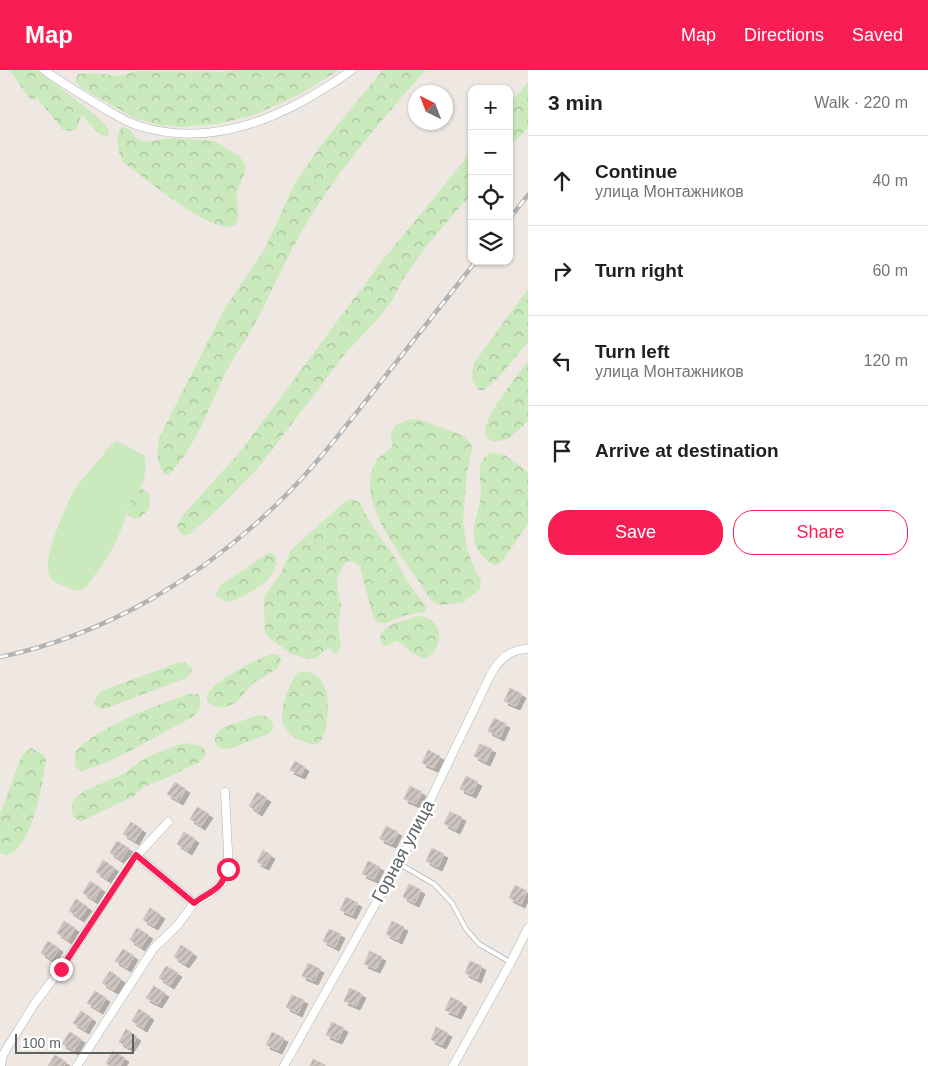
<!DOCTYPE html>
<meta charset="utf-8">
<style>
:root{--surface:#fff;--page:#f2f2f2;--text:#202124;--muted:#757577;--line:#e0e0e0;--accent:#f81e53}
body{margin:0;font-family:Arial,sans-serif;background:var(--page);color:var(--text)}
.controls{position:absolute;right:15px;top:15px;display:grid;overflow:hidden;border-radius:10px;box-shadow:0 1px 4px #0004}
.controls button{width:45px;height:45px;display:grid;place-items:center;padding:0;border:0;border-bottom:1px solid var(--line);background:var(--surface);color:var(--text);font:25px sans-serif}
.compass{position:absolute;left:408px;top:15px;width:45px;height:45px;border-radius:50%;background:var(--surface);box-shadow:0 1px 4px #0004;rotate:318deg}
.scale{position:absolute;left:15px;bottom:12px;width:119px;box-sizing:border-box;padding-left:5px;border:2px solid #5a6264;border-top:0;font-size:14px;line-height:18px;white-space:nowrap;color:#5a6264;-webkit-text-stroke:4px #fff;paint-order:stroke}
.stop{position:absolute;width:15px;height:15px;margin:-11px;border:4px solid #f81e53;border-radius:50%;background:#fff}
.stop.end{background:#f81e53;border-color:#fff;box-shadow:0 1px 5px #0008}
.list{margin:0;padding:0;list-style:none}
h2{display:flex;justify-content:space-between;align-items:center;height:65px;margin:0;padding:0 20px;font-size:21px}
h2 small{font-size:16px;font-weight:400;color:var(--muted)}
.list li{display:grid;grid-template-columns:32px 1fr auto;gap:15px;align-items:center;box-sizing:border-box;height:90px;padding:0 20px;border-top:1px solid var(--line)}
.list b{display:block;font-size:19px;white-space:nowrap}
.list p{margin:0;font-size:16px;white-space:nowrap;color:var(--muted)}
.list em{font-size:16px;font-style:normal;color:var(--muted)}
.actions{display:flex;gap:10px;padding:15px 20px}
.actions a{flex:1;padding:11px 0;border:1px solid var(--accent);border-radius:20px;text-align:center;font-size:18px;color:var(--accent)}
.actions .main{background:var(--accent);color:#fff}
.icon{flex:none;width:28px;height:28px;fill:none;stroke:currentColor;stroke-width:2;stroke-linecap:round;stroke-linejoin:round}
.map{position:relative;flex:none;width:528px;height:996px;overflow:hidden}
header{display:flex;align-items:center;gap:30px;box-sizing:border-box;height:70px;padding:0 25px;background:var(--accent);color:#fff}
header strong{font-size:24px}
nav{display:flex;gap:28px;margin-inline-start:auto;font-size:18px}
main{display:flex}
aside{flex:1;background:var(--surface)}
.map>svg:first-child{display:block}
.green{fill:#cae9bc}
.forest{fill:url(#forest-crowns)}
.building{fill:url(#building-hatch);stroke:#d4c7c0;filter:url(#shadow)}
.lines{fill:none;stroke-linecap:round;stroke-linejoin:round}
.lane-casing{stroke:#b0b6b9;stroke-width:5.5}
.street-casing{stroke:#b0b6b9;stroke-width:9}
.lane{stroke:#fff;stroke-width:4}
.street{stroke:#fff;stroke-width:8}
.rail-casing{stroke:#b2b3b4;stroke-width:4.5}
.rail{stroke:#fff;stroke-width:2.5;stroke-dasharray:8;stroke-linecap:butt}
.route{stroke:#f81e53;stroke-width:6}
.labels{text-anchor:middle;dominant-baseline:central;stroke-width:5;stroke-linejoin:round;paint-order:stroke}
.street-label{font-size:18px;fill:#5a6264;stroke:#fff}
</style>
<header>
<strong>Map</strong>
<nav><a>Map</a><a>Directions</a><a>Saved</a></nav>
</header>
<main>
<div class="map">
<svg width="528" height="996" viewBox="0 0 528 996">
<defs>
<pattern id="forest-crowns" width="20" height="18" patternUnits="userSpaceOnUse" patternTransform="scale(1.25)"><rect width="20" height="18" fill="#cae9bc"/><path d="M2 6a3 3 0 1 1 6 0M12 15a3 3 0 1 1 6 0" fill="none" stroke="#a7c09c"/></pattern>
<pattern id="building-hatch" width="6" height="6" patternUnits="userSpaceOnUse" patternTransform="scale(1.25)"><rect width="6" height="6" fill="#ccc5c1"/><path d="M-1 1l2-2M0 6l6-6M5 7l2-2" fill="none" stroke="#a9a3a0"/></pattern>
<filter id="shadow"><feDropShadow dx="4" dy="4" stdDeviation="0" flood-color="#0004"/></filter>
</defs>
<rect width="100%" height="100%" fill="#efe8e2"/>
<path class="green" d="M117,371L145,386C145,394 146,402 144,409C141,420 131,428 128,439C119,467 113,482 94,506C91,511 87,517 81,520C76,522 72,519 67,517C59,514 53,513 49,505C42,489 67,431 77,416C83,407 92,399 99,390C105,383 108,375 117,371Z"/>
<path class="forest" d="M9,0H36L39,2L98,47L109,60L108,66L103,67L89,54L83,45C78,49 79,57 74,61L63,60L37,28L31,30Z
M236,0H339L300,24L252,46L216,54L182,57L160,55L136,49L82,18L75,11L78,4L95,3L117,6L138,1L222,2Z
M383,0H426C379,52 329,111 296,172C281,199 269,227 255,254C247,268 237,282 229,296C211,330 197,378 168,405L164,404C156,393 156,379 160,366L225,238L264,180L294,115L321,75Z
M528,12V58L509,77V35Z
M122,57L129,59L137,69L145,72L172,68L215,71L240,87L246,96C245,105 239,114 237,123C235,135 242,144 235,155C213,167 145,107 125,94C118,86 114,65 122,57Z
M472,81V123L428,174L403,209L391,232L374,253L347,281L295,350L257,399L217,440L190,464L183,465L180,463L177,456L184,444L240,382L379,195Z
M528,219V272L498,308L484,320H479C471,312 471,303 474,293Z
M528,291V351L508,369L493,372C491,370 488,369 486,367C478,353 519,303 528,291Z
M412,349L421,350L464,366L471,374L472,379L467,402L463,452L467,480L476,502L480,507L481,514L480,519L464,532L443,535L436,534L430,529C410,494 353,436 375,393C378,387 386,382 392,377C393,372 390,369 391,364C393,355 404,351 412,349Z
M491,382L505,385L528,402V454L503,490L496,496C488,493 478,482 475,474C470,457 480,441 481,424C482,415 478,406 480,397C481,391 486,385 491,382Z
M141,418L149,424L150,437L141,447L135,449L127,445C128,434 133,426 141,418Z
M352,429L359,432L375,460L396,489L405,508L427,538L424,542L406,545L386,553H378L373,547L360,497L355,492L349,491L344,494L337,508V518L341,536L338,556L341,577L336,584L328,578L316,588L308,589L291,584L268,567L265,562L264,532L265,525L280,505L291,480L339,437L348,430Z
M268,483H272L276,487C279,511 248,523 230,532H227L217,527L216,523L221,515Z
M420,546C445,549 445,580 424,589L412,583L399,572L395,571L387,576L383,575L380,571C380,553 406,550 420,546Z
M273,584L279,585L281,591L277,599L253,613L236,633L221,638L210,634L207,631C207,628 206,625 208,623C216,610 257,588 273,584Z
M180,592H185L192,598L191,602L186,608L109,637L102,639L95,636L94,631L101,621Z
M305,601C315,603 322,609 325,618C330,628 329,669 317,674C313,675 308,673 305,672C294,669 287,662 282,652C281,637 288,613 299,602Z
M189,624H197L200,627V639C193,648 182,653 172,658C143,674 113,692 81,701L75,697V682C98,657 156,635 189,624Z
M259,645C268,646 274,649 273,659C267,666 260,667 252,670C242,674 213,690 215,665L224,657Z
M185,673L201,676L205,680L206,685L199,692L171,706L143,717L134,726L86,749L80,751L73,747L72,734L75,729L84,721L123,704L147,687L178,675Z
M31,678L44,685L46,690C43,713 32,779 7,785L0,783V744L22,685Z"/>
<path class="building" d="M510,618L522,624L516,636L504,631Z
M494,648L506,654L500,667L488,661Z
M480,674L492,679L486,692L474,686Z
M428,680L440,686L434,698L422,693Z
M295,691L305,697L301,705L290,700Z
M466,706L478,712L472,724L460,719Z
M175,712L186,719L179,731L167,724Z
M410,716L422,722L416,734L404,729Z
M257,722L267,728L258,742L249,736Z
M197,737L209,744L201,756L190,749Z
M450,742L462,747L456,760L444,754Z
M131,752L142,759L135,771L123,764Z
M386,756L398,762L392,774L380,769Z
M184,762L195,769L188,781L177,774Z
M117,771L129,778L121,790L110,783Z
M432,778L444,784L438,797L426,791Z
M263,780L271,785L265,796L257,792Z
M103,790L115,798L107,809L96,802Z
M368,791L380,797L374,809L362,804Z
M90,811L101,818L94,830L83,823Z
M409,814L421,820L415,833L403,827Z
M515,815L527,821L521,834L509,828Z
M346,827L358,833L352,845L340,840Z
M76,829L88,837L80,848L69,841Z
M150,838L161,845L154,856L143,850Z
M64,851L75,858L68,870L57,863Z
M392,851L404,857L398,870L386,864Z
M137,858L149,865L141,877L130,870Z
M329,859L341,864L335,877L323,871Z
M48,871L59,878L52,890L41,883Z
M181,875L193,883L185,894L174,887Z
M123,879L134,886L127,898L115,891Z
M370,881L382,887L376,899L364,894Z
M470,891L482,896L477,909L465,903Z
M308,893L320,899L314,911L302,906Z
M166,896L178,903L170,915L159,908Z
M110,901L121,909L114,920L102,913Z
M154,916L165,923L158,934L146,928Z
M350,918L362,924L356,936L344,931Z
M95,921L106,928L99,940L87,933Z
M292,925L304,930L298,943L286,937Z
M451,927L463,933L457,945L445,940Z
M139,939L150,946L143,958L132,951Z
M81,941L92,948L85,960L73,953Z
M332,952L344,958L338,970L326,965Z
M436,957L448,963L442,975L431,970Z
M126,959L137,967L130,978L119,972Z
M70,962L81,969L74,981L62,974Z
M272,962L284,968L278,980L266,975Z
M113,981L125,988L120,996H110L106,993Z
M55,985L66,992L64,996H48Z
M313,989L325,995V996H310Z"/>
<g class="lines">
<defs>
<path id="lane" d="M398,793L434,814L452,833L466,859L479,874L510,892"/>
<path id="street" d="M44,0C62,13 82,25 102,37C114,44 126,52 139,56C217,80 290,44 352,0
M136,785L194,833
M1,996L3,985L7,978L35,933L61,899L129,794L168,752
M77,996L154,878L177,856L194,833L212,822L223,812L228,799V781L225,722
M284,996L407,778L491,604C499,589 511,579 528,579
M453,996L511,892L528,858"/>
</defs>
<use href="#lane" class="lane-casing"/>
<use href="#street" class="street-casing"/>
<use href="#lane" class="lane"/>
<use href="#street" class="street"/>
<defs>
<path id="rail" d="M509,149L528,125
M0,587C106,565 203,507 280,431C313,399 344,358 373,322C407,278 442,235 476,191"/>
</defs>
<use href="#rail" class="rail-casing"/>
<use href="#rail" class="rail"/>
</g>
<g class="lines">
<path class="route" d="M61,899L136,785L194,833C210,821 221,821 228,799"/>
</g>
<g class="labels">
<g class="street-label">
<text transform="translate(403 781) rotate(-62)">Горная улица</text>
</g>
</g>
</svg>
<div class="controls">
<button>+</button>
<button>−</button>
<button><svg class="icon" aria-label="locate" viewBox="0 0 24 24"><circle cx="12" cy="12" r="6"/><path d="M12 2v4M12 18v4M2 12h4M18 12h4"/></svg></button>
<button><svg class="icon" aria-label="layers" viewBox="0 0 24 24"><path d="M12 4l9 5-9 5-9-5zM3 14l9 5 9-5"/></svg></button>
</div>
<svg class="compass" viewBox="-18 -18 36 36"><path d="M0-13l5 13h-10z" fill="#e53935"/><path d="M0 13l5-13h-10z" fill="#757577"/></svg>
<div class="scale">100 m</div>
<div class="stop" style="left:228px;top:799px"></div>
<div class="stop end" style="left:61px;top:899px"></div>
</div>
<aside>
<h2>3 min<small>Walk · 220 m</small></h2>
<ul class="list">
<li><svg class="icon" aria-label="ahead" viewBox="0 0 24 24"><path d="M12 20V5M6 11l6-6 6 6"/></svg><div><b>Continue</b><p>улица Монтажников</p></div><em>40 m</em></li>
<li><svg class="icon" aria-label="right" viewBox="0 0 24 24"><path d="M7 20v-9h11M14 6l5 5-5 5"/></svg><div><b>Turn right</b></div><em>60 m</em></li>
<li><svg class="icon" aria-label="left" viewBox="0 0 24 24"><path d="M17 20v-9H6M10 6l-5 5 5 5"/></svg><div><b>Turn left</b><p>улица Монтажников</p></div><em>120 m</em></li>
<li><svg class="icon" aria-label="arrive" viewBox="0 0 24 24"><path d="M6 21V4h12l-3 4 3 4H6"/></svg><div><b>Arrive at destination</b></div></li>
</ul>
<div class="actions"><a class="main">Save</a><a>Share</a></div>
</aside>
</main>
